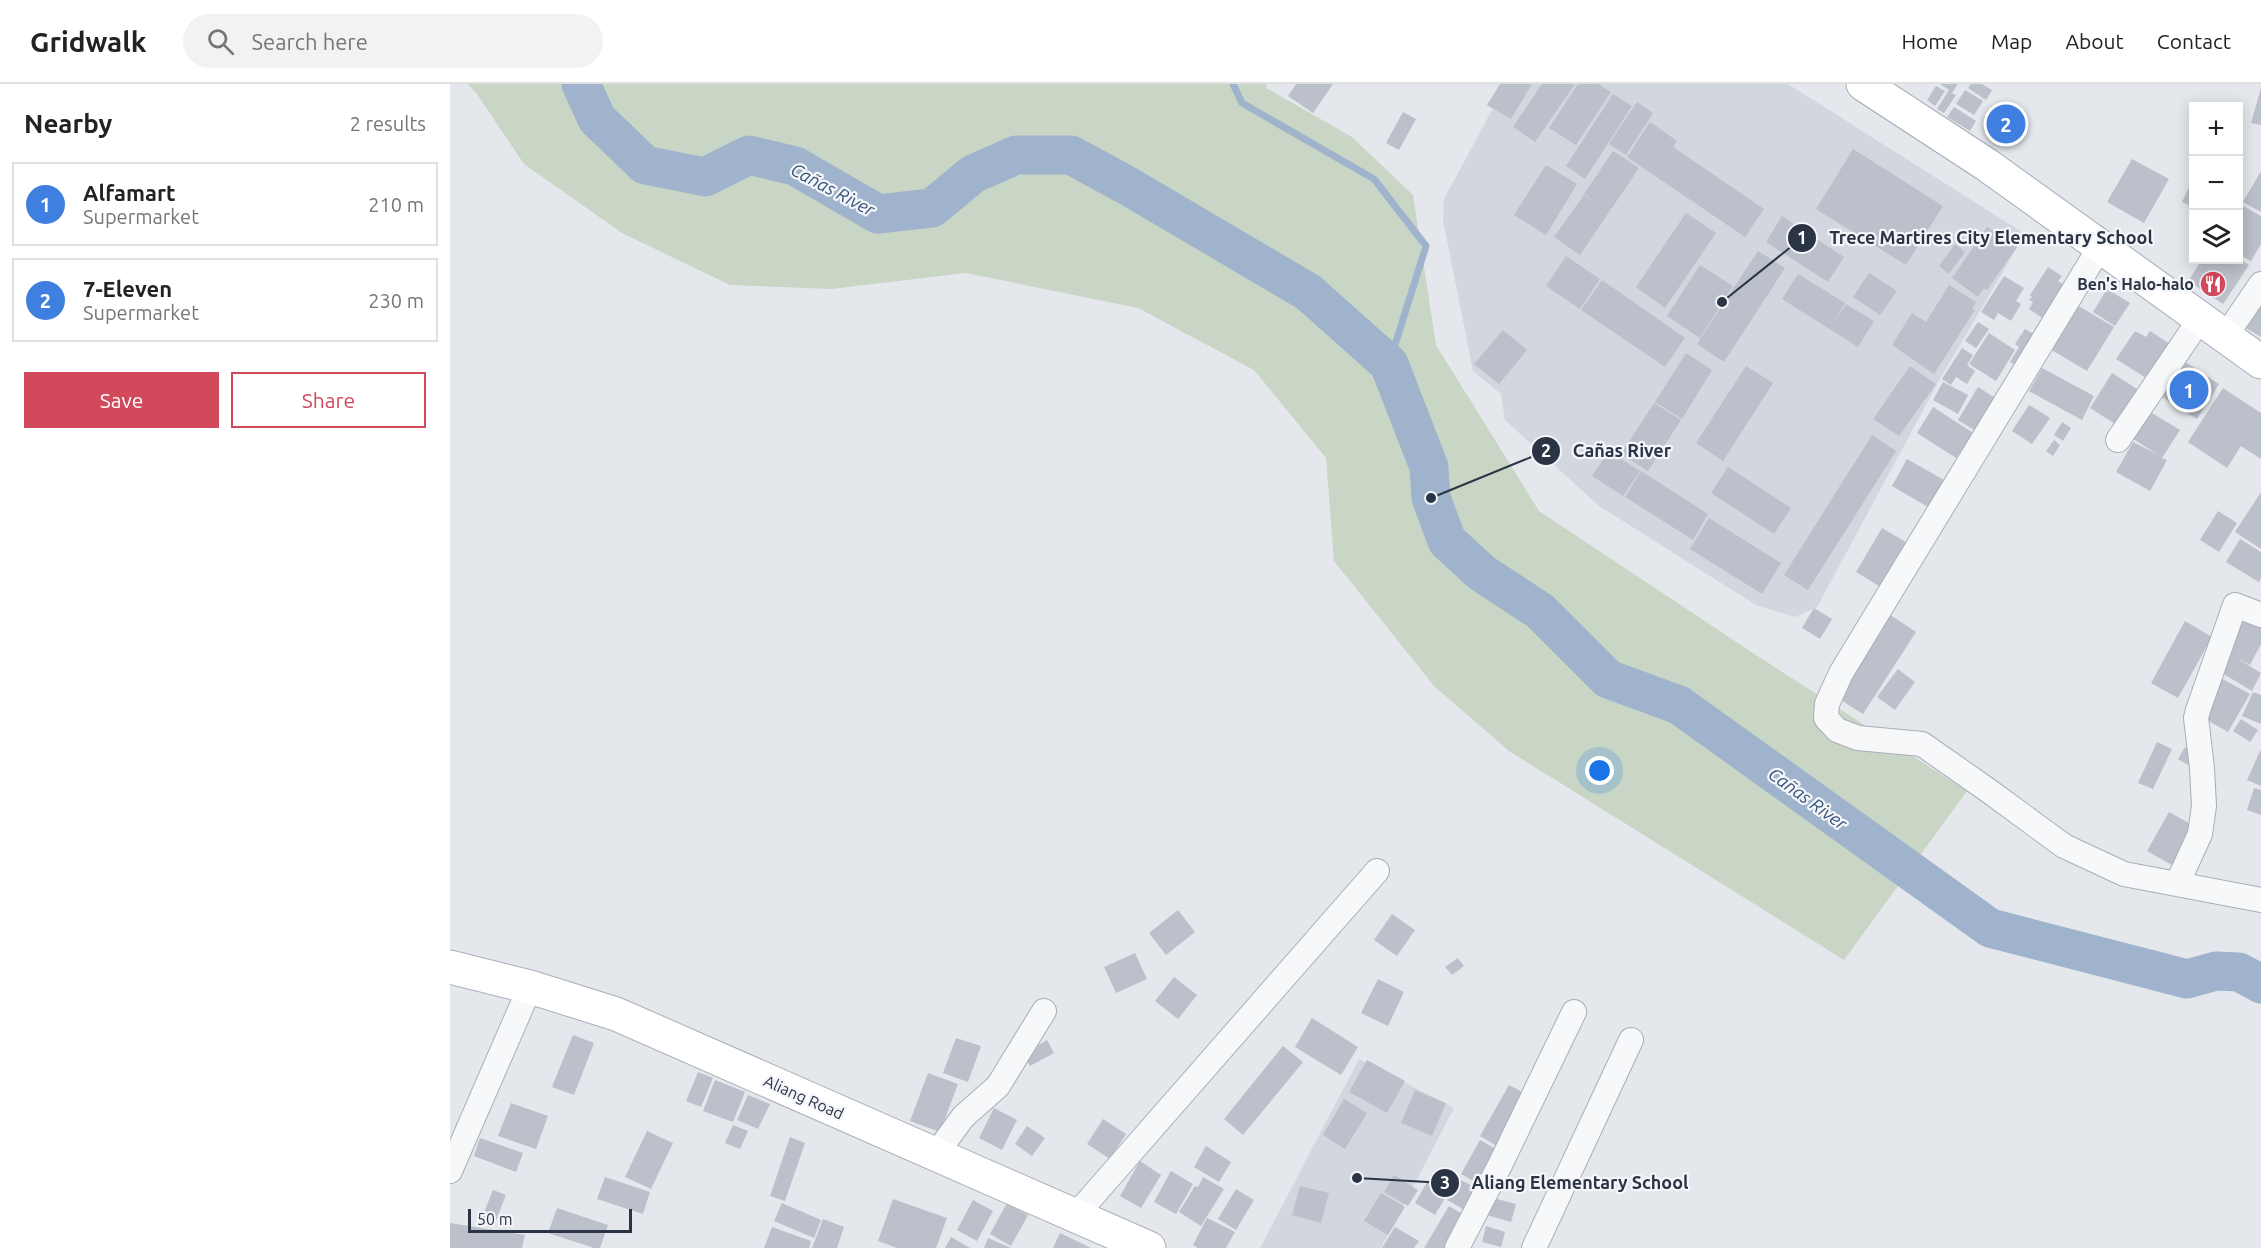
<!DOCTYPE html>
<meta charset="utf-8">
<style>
:root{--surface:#fff;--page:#f2f2f2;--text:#222;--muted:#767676;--line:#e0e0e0;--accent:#d1495b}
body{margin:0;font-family:Ubuntu,sans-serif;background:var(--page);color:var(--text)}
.controls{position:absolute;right:18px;top:18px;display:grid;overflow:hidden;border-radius:0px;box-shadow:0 3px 15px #0003}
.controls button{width:54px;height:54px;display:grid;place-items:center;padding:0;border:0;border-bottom:2px solid var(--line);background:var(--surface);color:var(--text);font:30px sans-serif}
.scale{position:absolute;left:18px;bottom:15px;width:164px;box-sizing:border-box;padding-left:6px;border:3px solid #2b3445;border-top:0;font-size:16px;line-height:21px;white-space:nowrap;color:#2b3445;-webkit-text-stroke:4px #f4f6f9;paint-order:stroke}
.you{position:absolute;left:1150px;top:687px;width:21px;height:21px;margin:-15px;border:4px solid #fff;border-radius:50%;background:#1a73e8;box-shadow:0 0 0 9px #1a73e833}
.badge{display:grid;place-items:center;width:39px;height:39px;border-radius:50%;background:var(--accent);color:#fff;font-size:20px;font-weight:700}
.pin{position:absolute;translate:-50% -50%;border:3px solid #fff;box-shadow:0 2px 6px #0006}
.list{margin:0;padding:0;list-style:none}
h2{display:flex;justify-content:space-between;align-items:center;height:78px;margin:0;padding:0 24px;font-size:26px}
h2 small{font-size:20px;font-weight:400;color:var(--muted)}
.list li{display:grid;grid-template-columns:39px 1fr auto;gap:18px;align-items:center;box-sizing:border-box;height:84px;margin:0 12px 12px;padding:0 12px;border:2px solid var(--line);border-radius:0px}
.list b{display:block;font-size:22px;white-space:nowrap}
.list p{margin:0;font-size:20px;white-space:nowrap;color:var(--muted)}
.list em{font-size:20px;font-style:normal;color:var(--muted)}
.actions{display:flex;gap:12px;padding:18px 24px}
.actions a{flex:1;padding:14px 0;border:2px solid var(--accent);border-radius:0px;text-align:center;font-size:21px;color:var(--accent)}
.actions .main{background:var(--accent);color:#fff}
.icon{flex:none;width:33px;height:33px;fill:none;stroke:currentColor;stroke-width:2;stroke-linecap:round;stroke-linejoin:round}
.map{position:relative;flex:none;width:1811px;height:1164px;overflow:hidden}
header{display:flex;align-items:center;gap:36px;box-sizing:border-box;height:84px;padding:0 30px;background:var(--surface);border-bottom:2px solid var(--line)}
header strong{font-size:28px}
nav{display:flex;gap:33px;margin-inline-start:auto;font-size:21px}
.search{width:420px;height:54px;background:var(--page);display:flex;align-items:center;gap:15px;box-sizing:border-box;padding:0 21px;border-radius:33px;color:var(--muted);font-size:22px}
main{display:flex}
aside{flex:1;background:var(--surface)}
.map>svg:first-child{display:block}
.built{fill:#d2d6de}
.green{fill:#c9d6c5}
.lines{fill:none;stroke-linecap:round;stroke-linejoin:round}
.stream{stroke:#9fb4cc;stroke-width:7}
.river{stroke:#9fb4cc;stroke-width:39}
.building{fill:#bbc0ca}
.street-casing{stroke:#a9aeb7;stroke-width:26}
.secondary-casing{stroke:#a9aeb7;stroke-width:35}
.primary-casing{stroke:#a3abb8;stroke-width:35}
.street{stroke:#f7f8fa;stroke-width:24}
.secondary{stroke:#fff;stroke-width:33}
.primary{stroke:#fff;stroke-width:33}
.labels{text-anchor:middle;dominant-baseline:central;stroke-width:4.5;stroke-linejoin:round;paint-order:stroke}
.poi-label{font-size:16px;font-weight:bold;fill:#2b3445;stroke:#f4f6f9;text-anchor:end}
.street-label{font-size:16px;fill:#2b3445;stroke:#f4f6f9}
.water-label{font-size:18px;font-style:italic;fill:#34527a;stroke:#f4f6f9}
.leader{fill:none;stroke:#2b3445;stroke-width:2}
.callout-dot{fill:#2b3445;stroke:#f4f6f9;stroke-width:2}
.mark-label{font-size:18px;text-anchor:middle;font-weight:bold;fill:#fff}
.callout-label{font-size:18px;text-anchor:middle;font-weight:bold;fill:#2b3445;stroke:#f4f6f9;stroke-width:4.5;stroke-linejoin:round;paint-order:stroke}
</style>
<header>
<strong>Gridwalk</strong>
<div class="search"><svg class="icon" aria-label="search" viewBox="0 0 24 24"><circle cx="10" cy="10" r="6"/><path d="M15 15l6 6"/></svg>Search here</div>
<nav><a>Home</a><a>Map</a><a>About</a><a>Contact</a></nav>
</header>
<main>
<aside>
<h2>Nearby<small>2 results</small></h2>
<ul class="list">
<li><span class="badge" style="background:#3f7fe0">1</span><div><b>Alfamart</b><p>Supermarket</p></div><em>210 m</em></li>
<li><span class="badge" style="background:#3f7fe0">2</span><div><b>7-Eleven</b><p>Supermarket</p></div><em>230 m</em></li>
</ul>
<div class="actions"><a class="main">Save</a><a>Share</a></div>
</aside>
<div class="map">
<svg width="1811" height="1164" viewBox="0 0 1811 1164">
<rect width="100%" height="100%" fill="#e4e7ec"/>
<path class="built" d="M1056,0H1338L1575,150L1490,295L1367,523L1345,533L1306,521L1149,422L1055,336L1051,310L1023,287L993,136L994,115Z
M909,975L1004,1024L931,1164H810Z"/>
<path class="green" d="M18,0H817L816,4L902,53L963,111L986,261L1089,427L1312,575L1517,707L1394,876L1059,667L984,602L884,477L876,374L804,286L688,224L516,189L381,205L280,201L172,149L74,80L27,10Z"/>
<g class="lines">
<path class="stream" d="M783,0L792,19L924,95L976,162L939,280"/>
<path class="river" d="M131,0L147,35L195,81L255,93L299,71L345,82L428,130L482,124L523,90L566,71H621L678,102L858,208L939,280L979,383L981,414L997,457L1032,489L1090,527L1158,595L1229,621L1540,844L1737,895L1766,887L1789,888L1811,900"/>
</g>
<path class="building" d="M846,0H883L863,29L838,12Z
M1050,0H1082L1061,35L1037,21Z
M1092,0H1125L1085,58L1063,43Z
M1128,0H1148L1161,8L1126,61L1099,44Z
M1490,0H1508L1502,9L1506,11L1494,29L1487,25L1499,6Z
M1521,0H1532L1542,6L1536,16L1518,4Z
M1486,2L1495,7L1485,22L1477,16Z
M1811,4V41L1801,39Z
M1515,6L1533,17L1524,31L1506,20Z
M1163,10L1182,22L1135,95L1116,82Z
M1187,18L1203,29L1176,71L1159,60Z
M1504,23L1526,37L1520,47L1497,33Z
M953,28L966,35L949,66L936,59Z
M1200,38L1227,57L1223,63L1314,125L1295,153L1177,73Z
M1403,65L1493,122L1456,181L1366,125Z
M1163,67L1189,84L1130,171L1104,153L1134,111L1151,122L1134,110Z
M1682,75L1719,95L1694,139L1657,118Z
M1096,81L1127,100L1096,151L1064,131Z
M1811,87V128L1793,118Z
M1744,93V124L1732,118Z
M1788,119L1811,132V160L1801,177L1788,170Z
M1236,129L1266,149L1215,224L1186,203Z
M1332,132L1394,173L1378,198L1316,158Z
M1537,143L1567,163L1537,206L1534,204L1528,213L1502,194Z
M1505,160L1515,168L1499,190L1489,182Z
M1308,167L1335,184L1274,278L1247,260Z
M1116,172L1150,195L1130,225L1096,202Z
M1788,174L1799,181L1773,220L1738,197L1752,176Z
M1250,181L1283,202L1250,254L1217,232Z
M1598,183L1612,192L1608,197L1621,206L1600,239L1579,225L1583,218L1579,216L1582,213L1580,211Z
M1419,189L1447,207L1430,231L1403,213Z
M1348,190L1395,219L1384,238L1396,220L1424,237L1408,263L1332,215Z
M1554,192L1574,204L1566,217L1571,220L1561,237L1548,229L1544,236L1531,228Z
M1152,196L1235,254L1215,283L1131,226Z
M1499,201L1526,218L1522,224L1525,226L1484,290L1442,261L1462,229L1476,238Z
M1657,205L1680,219L1665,242L1643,228Z
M1811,220V253L1796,244Z
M1627,221L1664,243L1637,287L1600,265Z
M1528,238L1539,245L1526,264L1515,257Z
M1575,245L1592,255L1572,285L1560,278L1569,263L1565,260Z
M1053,246L1077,266L1049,300L1024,280Z
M1685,247L1696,253L1700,247L1723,262L1704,299L1666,275Z
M1539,249L1565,266L1546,297L1519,280Z
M1512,264L1523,271L1517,281L1525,287L1517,300L1506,293L1501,301L1492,295Z
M1236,269L1262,286L1232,335L1205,318Z
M1732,276L1769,300L1747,335L1709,311Z
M1296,282L1323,299L1273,377L1246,359Z
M1460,282L1486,300L1449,352L1423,335Z
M1592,284L1644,312L1632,336L1579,307Z
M1662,289L1695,310L1673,345L1640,324Z
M1493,298L1518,311L1508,330L1483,316Z
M1528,303L1553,319L1534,352L1508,336Z
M1773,304L1811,329V375L1791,362L1777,384L1738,358Z
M1204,319L1231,336L1198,387L1171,370Z
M1579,321L1600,334L1582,360L1562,347Z
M1483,323L1523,349L1506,374L1467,349Z
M1697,326L1730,346L1712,374L1717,376L1700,407L1666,388L1683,358L1710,372L1680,353Z
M1612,338L1621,344L1613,357L1604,351Z
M1422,351L1446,367L1358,506L1334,491Z
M1604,356L1610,361L1603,372L1596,367Z
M1159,367L1190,387L1173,412L1142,392Z
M1457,375L1494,396L1478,423L1442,402Z
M1278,383L1341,424L1324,450L1261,409Z
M1191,387L1258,430L1243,456L1175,413Z
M1811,408V465L1785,448Z
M1768,427L1787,439L1769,468L1750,456Z
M1259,434L1331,479L1312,510L1240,465Z
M1432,444L1461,461L1434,505L1406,488Z
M1790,455L1811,468V494L1809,498L1776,478Z
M1364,524L1382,535L1370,555L1352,544Z
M1792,527L1811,537V560L1800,581L1785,573L1811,589L1802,607L1765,585Z
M1439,530L1466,548L1413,630L1386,613Z
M1735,537L1762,553L1728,614L1701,599Z
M1448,585L1465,598L1445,626L1427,613Z
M1769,593L1800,610L1778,648L1748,631Z
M1803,608L1811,611V640L1792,632Z
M1791,635L1808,646L1800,658L1783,647Z
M1707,658L1722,665L1703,705L1688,699Z
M1735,663L1749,671L1742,683L1728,675Z
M1811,665V702L1797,696Z
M1804,704L1811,706V731L1797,726Z
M1719,728L1744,742L1722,781L1697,767Z
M728,826L745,848L716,871L699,849Z
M942,830L965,846L947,872L924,856Z
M685,869L697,895L666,909L654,883Z
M1008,874L1014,882L1002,891L995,883Z
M724,893L747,911L728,935L705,917Z
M928,895L954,908L938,942L911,929Z
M862,934L908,963L891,991L845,963Z
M123,951L144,959L124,1011L102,1003Z
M506,954L531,962L518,998L493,989Z
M597,956L604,969L580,982L573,970Z
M833,962L853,978L793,1051L774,1035Z
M917,976L955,997L937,1029L899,1008Z
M248,988L263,994L251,1023L236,1017Z
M478,989L508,1000L490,1048L460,1037Z
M265,996L295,1008L283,1038L253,1027Z
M1059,1001L1081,1013L1052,1065L1030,1052Z
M965,1006L996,1019L982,1052L951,1039Z
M298,1011L320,1020L308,1045L287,1036Z
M894,1015L917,1029L895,1065L873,1051Z
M61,1019L98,1032L86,1065L48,1052Z
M544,1024L567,1036L552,1066L529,1054Z
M653,1035L676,1050L660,1075L637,1060Z
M283,1041L298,1047L290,1065L275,1059Z
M577,1042L595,1054L582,1072L565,1060Z
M197,1047L223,1059L201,1105L175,1093Z
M340,1053L355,1059L335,1117L320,1112Z
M30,1054L73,1069L66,1088L24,1072Z
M1030,1056L1053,1069L1034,1103L1011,1090Z
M756,1062L781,1078L769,1098L744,1083Z
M690,1077L711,1091L691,1124L670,1112Z
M721,1087L743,1100L726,1130L704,1118Z
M944,1091L968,1106L958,1122L934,1108Z
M155,1093L200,1108L193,1130L147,1115Z
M753,1093L774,1105L751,1142L729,1128L745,1102L748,1103Z
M1009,1095L1032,1107L1020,1129L997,1116Z
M977,1098L998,1109L985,1131L965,1119Z
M850,1102L879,1109L871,1139L842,1131Z
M786,1105L804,1116L786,1146L768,1135Z
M43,1106L56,1111L45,1139L32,1133Z
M931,1109L955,1123L938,1151L914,1137Z
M1043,1114L1066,1120L1061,1138L1037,1131Z
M443,1115L497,1134L486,1164H447L428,1157Z
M523,1116L543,1127L527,1157L507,1146Z
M332,1119L371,1136L364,1154L324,1137Z
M557,1119L578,1131L561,1162L540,1150Z
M999,1122L1020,1135L1003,1164H974Z
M107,1124L158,1141L150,1164H144L98,1149Z
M757,1134L785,1148L776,1164H748L743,1161Z
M373,1135L394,1143L387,1164H362Z
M0,1139L75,1151L72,1164H0Z
M1036,1142L1055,1148L1051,1163L1032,1158Z
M322,1143L361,1157L359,1164H314Z
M945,1143L969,1157L964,1164H932Z
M610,1149L641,1164H603Z
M501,1153L520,1164H495Z
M538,1154L561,1164H534Z"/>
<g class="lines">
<defs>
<path id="street" d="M1650,163L1391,589L1377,620L1376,634L1387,646L1408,654L1472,660L1539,707L1614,762L1674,790L1811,816
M1775,253L1811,200
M1668,356L1750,235
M1727,800L1750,750L1754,722L1752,684L1746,634L1748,626L1785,521L1811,531
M486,1070L513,1033L548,1002L594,927
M0,1087L80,903
M626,1131L927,787
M1007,1164L1050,1081L1124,928
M1084,1164L1181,956"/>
<path id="secondary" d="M0,883L80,903L166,930L699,1164"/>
<path id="primary" d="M1413,0L1537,81L1811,278"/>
</defs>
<use href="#street" class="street-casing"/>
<use href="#secondary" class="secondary-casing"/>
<use href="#primary" class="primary-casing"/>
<use href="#street" class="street"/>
<use href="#secondary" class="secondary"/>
<use href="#primary" class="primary"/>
</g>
<defs>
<symbol id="restaurant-disc" viewBox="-11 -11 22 22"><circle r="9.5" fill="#d1495b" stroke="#f4f6f9"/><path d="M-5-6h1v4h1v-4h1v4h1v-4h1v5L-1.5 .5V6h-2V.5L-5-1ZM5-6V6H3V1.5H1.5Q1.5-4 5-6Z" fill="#fff"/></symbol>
</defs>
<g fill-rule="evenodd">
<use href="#restaurant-disc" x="1748" y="185" width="30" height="30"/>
</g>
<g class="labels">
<g class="poi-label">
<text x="1744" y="200">Ben's Halo-halo</text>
</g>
<g class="street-label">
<text transform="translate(354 1013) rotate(24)">Aliang Road</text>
</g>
<g class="water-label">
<text transform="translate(383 105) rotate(28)">Cañas River</text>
<text transform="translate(1358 714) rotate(36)">Cañas River</text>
</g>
</g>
<path class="leader" d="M1272 218L1352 154M981 414L1096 367M907 1094L995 1099"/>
<g class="callout-dot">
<circle cx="1272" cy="218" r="6"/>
<circle cx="981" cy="414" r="6"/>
<circle cx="907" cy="1094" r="6"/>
<circle cx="1352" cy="154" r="15"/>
<circle cx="1096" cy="367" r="15"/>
<circle cx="995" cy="1099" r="15"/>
</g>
<g class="mark-label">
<text x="1352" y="160">1</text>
<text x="1096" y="373">2</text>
<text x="995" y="1105">3</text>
</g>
<g class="callout-label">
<text x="1541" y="160">Trece Martires City Elementary School</text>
<text x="1172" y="373">Cañas River</text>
<text x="1130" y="1105">Aliang Elementary School</text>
</g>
</svg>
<div class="controls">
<button>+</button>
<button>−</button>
<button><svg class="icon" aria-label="layers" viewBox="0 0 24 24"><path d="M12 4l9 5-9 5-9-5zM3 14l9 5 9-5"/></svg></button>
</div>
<div class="scale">50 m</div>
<div class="you"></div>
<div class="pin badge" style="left:1739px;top:306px;background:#3f7fe0">1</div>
<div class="pin badge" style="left:1556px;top:40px;background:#3f7fe0">2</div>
</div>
</main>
